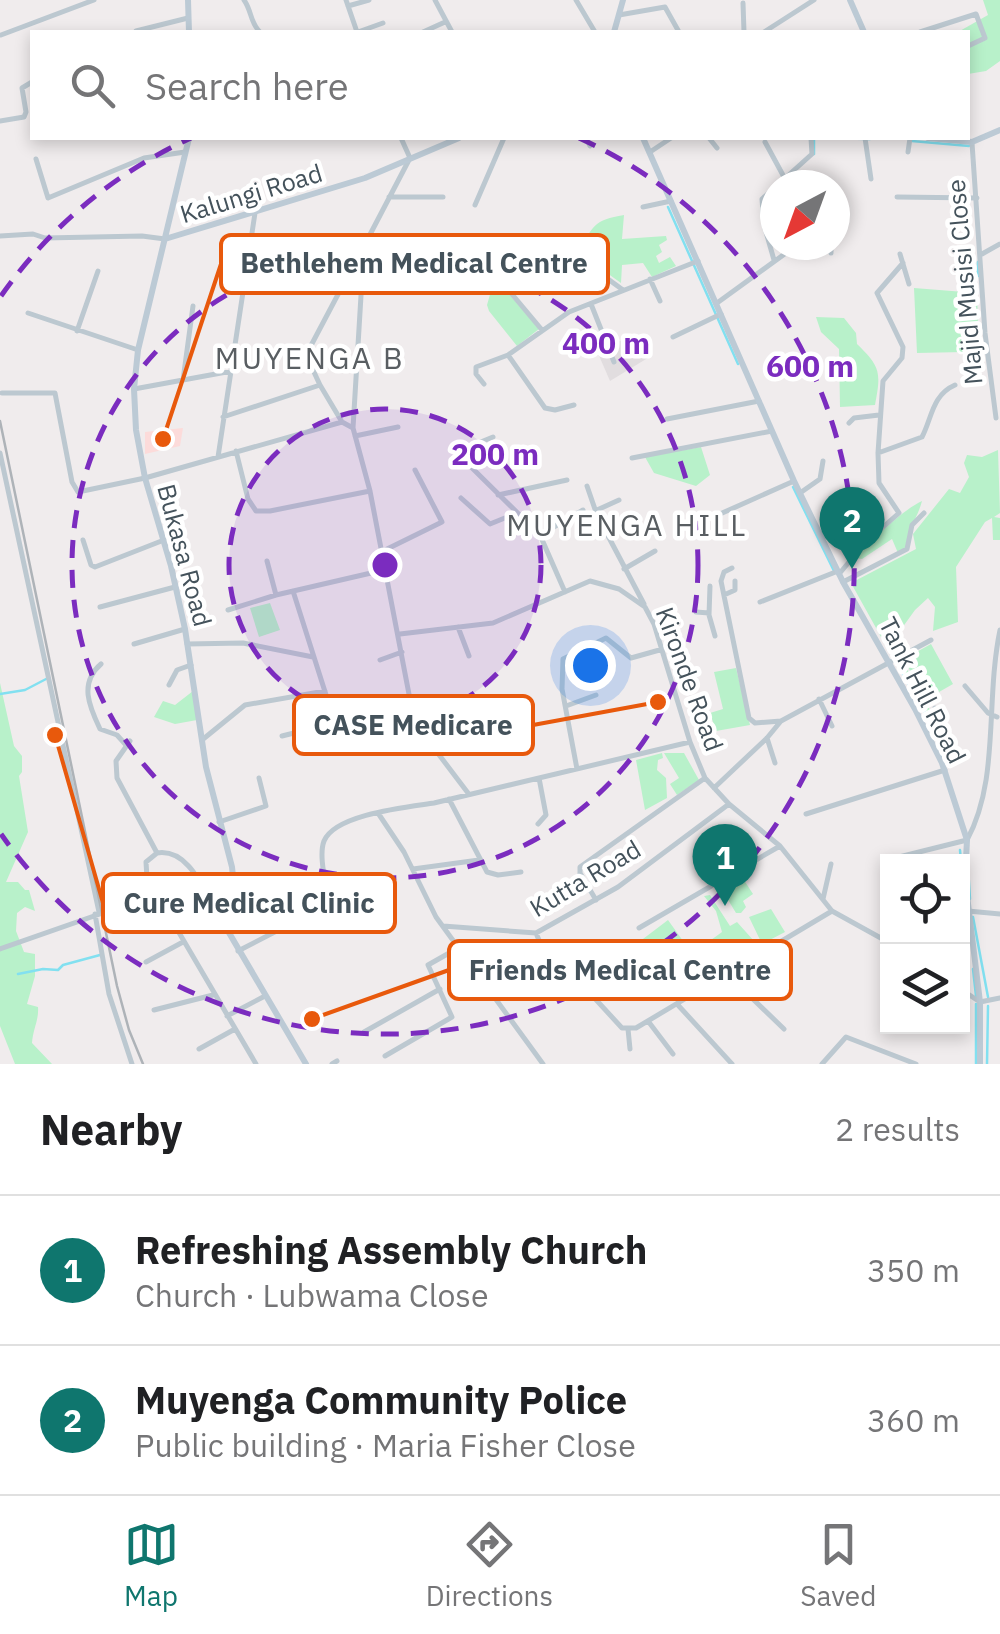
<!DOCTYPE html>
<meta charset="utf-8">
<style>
:root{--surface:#fff;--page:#f6f6f6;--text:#202124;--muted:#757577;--line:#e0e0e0;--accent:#0f766e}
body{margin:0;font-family:"IBM Plex Sans",sans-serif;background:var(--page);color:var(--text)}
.controls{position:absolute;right:30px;bottom:30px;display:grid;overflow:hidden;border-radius:0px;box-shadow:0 5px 15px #0003}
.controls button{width:90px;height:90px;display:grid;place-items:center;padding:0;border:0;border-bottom:2px solid var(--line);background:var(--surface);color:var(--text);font:50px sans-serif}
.compass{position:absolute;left:760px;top:170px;width:90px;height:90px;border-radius:50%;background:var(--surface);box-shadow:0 5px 15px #0003;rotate:221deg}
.you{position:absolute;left:590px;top:665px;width:35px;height:35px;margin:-25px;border:8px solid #fff;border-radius:50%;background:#1a73e8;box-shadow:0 0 0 15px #1a73e833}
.badge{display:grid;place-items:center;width:65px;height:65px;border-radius:50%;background:var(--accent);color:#fff;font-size:32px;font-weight:700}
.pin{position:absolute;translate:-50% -82px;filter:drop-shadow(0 2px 5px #0008)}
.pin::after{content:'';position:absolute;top:52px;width:35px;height:30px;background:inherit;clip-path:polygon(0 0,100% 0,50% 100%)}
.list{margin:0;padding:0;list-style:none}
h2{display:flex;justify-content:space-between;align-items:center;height:130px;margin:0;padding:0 40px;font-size:42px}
h2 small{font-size:32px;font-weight:400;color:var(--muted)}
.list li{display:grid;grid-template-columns:65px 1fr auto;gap:30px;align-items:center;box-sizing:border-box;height:150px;padding:0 40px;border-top:2px solid var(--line)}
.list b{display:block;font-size:38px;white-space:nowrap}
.list p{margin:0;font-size:32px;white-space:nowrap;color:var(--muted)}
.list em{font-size:32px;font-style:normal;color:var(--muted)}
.icon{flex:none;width:55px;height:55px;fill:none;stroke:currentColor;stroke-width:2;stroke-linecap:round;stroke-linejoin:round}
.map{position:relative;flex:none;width:1000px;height:1064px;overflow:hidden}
.search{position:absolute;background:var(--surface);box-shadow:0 5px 15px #0003;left:30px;right:30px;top:30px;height:110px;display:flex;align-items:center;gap:25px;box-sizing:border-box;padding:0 35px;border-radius:0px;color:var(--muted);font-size:38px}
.sheet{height:430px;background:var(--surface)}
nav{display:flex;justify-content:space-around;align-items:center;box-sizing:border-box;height:140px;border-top:2px solid var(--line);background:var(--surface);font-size:28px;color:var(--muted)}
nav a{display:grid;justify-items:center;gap:5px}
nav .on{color:var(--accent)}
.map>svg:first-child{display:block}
.education{fill:#e1dddf}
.medical{fill:#fcdbda}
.green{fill:#b8f1ca}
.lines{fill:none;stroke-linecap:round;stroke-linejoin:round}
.stream{stroke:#82e0f0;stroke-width:2.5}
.street{stroke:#bcc8d0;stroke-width:5}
.secondary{stroke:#bccad5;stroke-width:6}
.rail{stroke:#aeb3b8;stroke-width:2.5}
.ring{fill:none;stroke:#7b2cbf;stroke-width:5;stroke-dasharray:18 12}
.labels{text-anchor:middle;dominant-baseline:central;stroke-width:9;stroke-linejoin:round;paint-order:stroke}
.street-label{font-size:25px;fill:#44525b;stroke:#fff}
.quarter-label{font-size:30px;letter-spacing:2.5px;fill:#595e62;stroke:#fff}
.centre{fill:#7b2cbf;stroke:#fff;stroke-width:5}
.ring-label{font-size:30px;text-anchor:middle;font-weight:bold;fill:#7b2cbf;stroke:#fff;stroke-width:9;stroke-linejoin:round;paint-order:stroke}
.leader{fill:none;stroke:#e8590c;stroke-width:4}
.callout-dot{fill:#e8590c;stroke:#fff;stroke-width:4}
.callout{fill:#fff;stroke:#e8590c;stroke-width:4}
.callout-label{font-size:28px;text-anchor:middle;font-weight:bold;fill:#44525b}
</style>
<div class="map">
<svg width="1000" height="1064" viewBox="0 0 1000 1064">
<rect width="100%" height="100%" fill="#f0eced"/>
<path class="education" d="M634,335H643L651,356L610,381L597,351Z"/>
<path class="medical" d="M183,428L180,446L145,454V432Z"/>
<path class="green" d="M983,0H1000V61L986,71L968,74V32H958L988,15Z
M624,215L622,239L666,236L667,240L659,245L662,252L656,256L659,263L670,257L676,266L652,277L643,263L622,265L621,283L579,253C592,226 594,220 624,215Z
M493,284L509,294L539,329L517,346L489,311L487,305Z
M914,288L977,293L978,324H964V352L917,353Z
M816,317L844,318L856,333L857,344C881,367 881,373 875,405L840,407L839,349L821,332Z
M701,447L710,475L696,486L654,473L645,457Z
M998,450L1000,513L994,517L1000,518V540H993L992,518L985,522L956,567L958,622L933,631L935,607L928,598L915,610L902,628L885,630L894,650L890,653L851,583L916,549L913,534L949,489L960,493L969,477L964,463L967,455L982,457Z
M855,493L869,516L872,527L855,538L847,530L851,525L830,509Z
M922,501C917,520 908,526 906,547L898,553L892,539L862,559L855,558C872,540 901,511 922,501Z
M270,603L280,630L259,637L250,608Z
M931,644L953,684L925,700L941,732L944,752L938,733L897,662L901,660L920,690L904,659Z
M736,668L750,725L716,731L710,713L723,709L714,672Z
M0,683L14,746L22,756V772L19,776L28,832L6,882H18L25,890H29L35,911L25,907L17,913L16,931L24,952L35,954V976L27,1004L38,1007C39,1020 33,1029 32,1043L52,1064H15L0,1026Z
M193,691L197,720L175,724L154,717L163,701L175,705Z
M662,753L663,758L658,760L657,770L666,778L667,798L645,810L636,760Z
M664,753H684L699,780L677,795L670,784L679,778Z
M734,874H740L753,894L743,901L746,907L741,913H736L719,885Z
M710,895L730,926L737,922L754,941L731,959L724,951L711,959L700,948L722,932L716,911L704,896Z
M771,909L785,932L762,944L749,917Z
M668,920L696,959L687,970L690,980L681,985L671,982L639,942Z"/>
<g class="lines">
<path class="stream" d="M912,141L969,146
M814,154V138L870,139
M668,207L738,364
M978,276V262
M793,487L835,573
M896,662L932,725L943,759
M0,694L25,690L48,678
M960,850L961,862
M968,867L970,899
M973,917L988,997
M973,969L976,996
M18,974L43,969L58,970L63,965L100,955
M976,1004V1064
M987,1064L988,1006"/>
<path class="street" d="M244,0C252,11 250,23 260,32
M346,0L357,32
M435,0L452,32
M576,0L595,32
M743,3L744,32
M348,6L369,0
M619,15L665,7L679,32
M136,31L188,18
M358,32L383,23
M423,32L445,22
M764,32L814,0
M920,32L976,14L985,38L968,46
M1,35L94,0
M0,121L24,117L26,112L22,88L32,82
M401,138L410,158L364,246L353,428L370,491L413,715L421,731L468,793
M586,138L590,146
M709,138L717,148
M865,138L871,179
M765,142L784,177
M972,143L985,333L996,418
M650,152L671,138
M908,152L910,138
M36,159L48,198L144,158L185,152
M389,197H443
M897,197L977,198
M475,205L504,138
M643,207L671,201
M0,236L33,234L45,238L142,236L165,239
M553,239L623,290
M831,253V245
M900,254L909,284
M982,254L1000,244
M364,258L460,268
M774,260L764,225L762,199L812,154L811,138
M247,274H347
M650,279L660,301
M511,293L542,330
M717,303L797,245
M591,304L614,362
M28,313L138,350
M77,331L98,271
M673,337L721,314
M508,355L545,408L555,410L574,405
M183,380L193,306
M484,384L476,374V367L508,355L569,312L698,261
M320,385L306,355L362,249
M134,389L232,371
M2,393H55L72,482L78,492L145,478L342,422L353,428
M223,417L320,385L342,422
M667,419L759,401
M849,423L854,418L879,415
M355,436L398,427
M493,437L476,444L463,455L465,461L540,535L565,592
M236,451L248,499L256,511H270L370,491
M0,453L99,912
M878,453L922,437C932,418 932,395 955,385
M218,457L255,213
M632,458L772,431
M587,486L597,515L644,604
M800,493L820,479L823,461
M498,495L567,480
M461,498L490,524L517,513
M597,510L619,500
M711,518L794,481
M540,535L583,510
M83,540L91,565L95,567L164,540
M381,552L442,522L415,470
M267,561L276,595
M732,568L724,572L721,581L749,718L755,723L781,721L931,640
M624,569L655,551
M839,574L865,543L899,513L879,483L878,453L883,381L902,358L903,347L877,293L903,263
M843,582L907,549L912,525L924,513
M710,586L709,615L715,636
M724,595L735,590V581
M760,602L838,571
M100,607L175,587
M228,610L276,595L384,570
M696,612L709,613
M458,627L469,656
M400,634L493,623L590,581L619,589L645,607L654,624L690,742L705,778L729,804L780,846L832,911L888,942
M134,644L185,629
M187,644L243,643L313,657
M380,660L402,652
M101,664C79,683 89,706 100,729L117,735L126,745
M169,685L177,670L191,665
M965,686L988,713L997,717
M819,699L832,726
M566,706L596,695
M935,708L943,729L948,756L942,763
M310,729L315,746
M421,731L494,698
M282,736L330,724L334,720L293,591
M767,738L775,763
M202,740L245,705L325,691
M130,741L116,761L117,778L157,853
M435,748L526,718
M577,769L562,689L563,659L606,638L631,658L663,649
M714,788L767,738L781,721
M449,799L487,872L498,875L521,872
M378,813L404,852L436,917L543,1064
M806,814L945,770
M219,822L266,806L259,778
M538,824L546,815L539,778
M157,853L146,862L147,878L256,1064
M157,853C189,848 204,891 218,914
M899,857L967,840C1000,779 985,702 1000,630
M413,869L479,860
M823,899L831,864
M596,900L580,873V867L705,778
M968,911L1000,914
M95,914L109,994L132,1064
M443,926L536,933L618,887L729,804
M639,928L780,846
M0,949L157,894
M238,951L329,904C327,886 318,857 324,841C335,814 408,807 434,803L690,742
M146,962L183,942
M725,972L784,1029
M485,986L539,951L541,945L536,933
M962,990L980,1002L1000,998
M588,991L622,1028H636L832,911
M677,1004L732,1064
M154,1010L213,995
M227,1016L265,996
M648,1021L673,1054
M628,1029L630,1049
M364,1032L440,989
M199,1049L235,1029
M385,1056L452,1017L428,965L458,948
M332,1064L337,1061
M822,1064L846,1037L916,1064"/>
<path class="secondary" d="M188,0L189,32
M850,0L864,32
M614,32L623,0
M189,138L138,350L134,389L136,430L145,478L171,566L185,629L206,767L232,867L236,904L218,914L306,1064
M643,138L794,481L843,582L915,709L942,763L967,840L965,879L980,1002V1064
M928,138L972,142L1000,130
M165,239L365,178L459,138"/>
<path class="rail" d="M0,421L117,986L129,1030L143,1064"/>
</g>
<circle cx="385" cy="565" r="156" fill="#7b2cbf" fill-opacity=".12"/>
<g class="ring">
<circle cx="385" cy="565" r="156"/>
<circle cx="385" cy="565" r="313"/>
<path d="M1 296A469 469 0 0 1 191 138M579 138A469 469 0 1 1 1 834"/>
</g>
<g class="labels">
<g class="street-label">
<text transform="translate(251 193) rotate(-17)">Kalungi Road</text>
<text transform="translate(964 282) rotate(-95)">Majid Musisi Close</text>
<text transform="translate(185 555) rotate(75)">Bukasa Road</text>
<text transform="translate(690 679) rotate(70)">Kironde Road</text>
<text transform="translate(923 690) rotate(63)">Tank Hill Road</text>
<text transform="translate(585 878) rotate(-31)">Kutta Road</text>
</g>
<g class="quarter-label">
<text x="310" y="357">MUYENGA B</text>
<text x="627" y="524">MUYENGA HILL</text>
</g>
</g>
<circle cx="385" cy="565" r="15" class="centre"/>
<g class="ring-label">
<text x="606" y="354">400 m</text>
<text x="810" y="377">600 m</text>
<text x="495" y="465">200 m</text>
</g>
<path class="leader" d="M163 439L221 264M658 702L533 725M55 735L103 903M312 1019L449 970"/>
<g class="callout-dot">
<circle cx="163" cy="439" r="10"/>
<circle cx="658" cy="702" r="10"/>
<circle cx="55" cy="735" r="10"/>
<circle cx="312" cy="1019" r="10"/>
</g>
<g class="callout">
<rect x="221" y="235" width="387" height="58" rx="10"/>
<rect x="294" y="696" width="239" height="58" rx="10"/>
<rect x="103" y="874" width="292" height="58" rx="10"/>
<rect x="449" y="941" width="342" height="58" rx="10"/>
</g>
<g class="callout-label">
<text x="414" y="273">Bethlehem Medical Centre</text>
<text x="413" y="735">CASE Medicare</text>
<text x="249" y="913">Cure Medical Clinic</text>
<text x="620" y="980">Friends Medical Centre</text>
</g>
</svg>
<div class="controls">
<button><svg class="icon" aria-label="locate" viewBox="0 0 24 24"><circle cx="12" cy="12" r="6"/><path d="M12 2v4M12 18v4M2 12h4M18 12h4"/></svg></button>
<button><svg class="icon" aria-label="layers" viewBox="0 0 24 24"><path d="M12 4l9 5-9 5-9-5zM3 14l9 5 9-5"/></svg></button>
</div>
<svg class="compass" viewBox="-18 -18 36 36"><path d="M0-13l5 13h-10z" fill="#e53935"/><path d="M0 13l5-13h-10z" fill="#757577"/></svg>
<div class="you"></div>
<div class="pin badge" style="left:725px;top:906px">1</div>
<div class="pin badge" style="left:852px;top:569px">2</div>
<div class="search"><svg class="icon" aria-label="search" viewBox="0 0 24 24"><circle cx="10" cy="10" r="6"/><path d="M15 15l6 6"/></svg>Search here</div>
</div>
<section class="sheet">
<h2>Nearby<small>2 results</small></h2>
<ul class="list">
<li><span class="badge">1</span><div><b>Refreshing Assembly Church</b><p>Church · Lubwama Close</p></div><em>350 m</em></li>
<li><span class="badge">2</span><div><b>Muyenga Community Police</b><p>Public building · Maria Fisher Close</p></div><em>360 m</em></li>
</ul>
</section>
<nav>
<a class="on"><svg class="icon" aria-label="map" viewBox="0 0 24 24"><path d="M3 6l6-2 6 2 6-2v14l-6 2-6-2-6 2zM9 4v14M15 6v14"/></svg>Map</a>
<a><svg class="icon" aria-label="directions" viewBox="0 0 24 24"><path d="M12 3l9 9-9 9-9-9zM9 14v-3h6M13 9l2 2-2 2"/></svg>Directions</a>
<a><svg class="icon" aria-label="saved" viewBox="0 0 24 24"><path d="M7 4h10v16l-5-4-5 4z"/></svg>Saved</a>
</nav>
